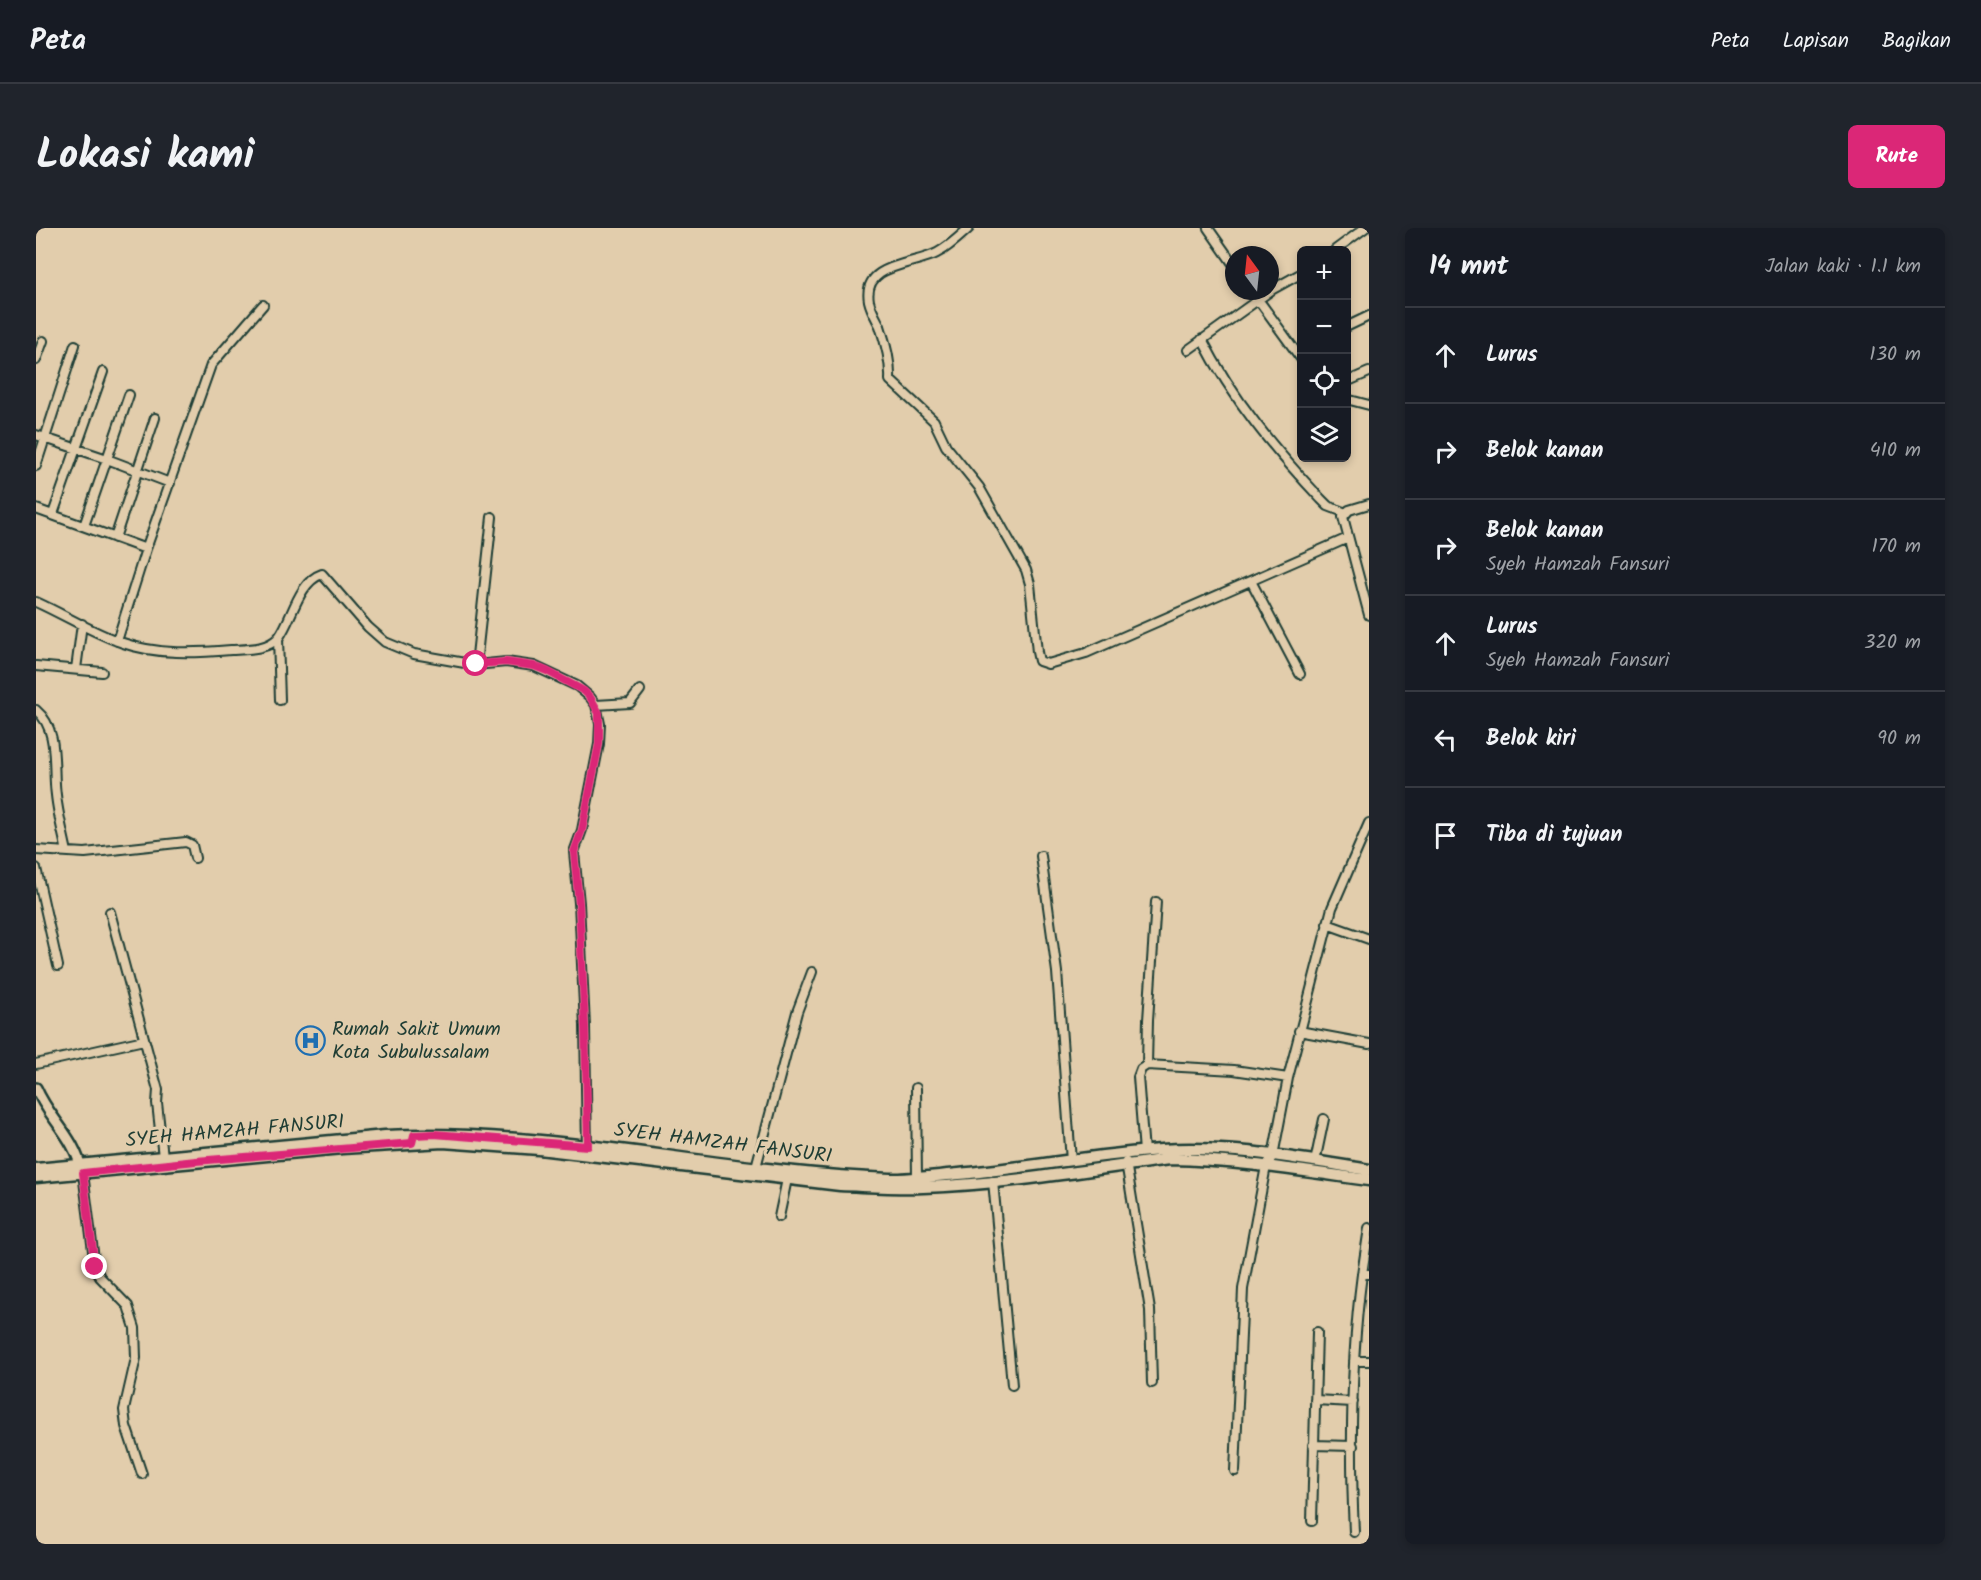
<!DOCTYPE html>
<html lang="id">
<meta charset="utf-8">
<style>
:root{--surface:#171b24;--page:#20242c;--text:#f1f3f6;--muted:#9ea1a6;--line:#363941;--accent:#db2777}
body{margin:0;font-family:Kalam,sans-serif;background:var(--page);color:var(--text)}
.controls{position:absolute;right:18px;top:18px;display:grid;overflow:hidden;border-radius:9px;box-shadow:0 3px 9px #0003}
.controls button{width:54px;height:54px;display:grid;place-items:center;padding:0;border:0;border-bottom:2px solid var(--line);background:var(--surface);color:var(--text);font:30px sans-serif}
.compass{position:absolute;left:1189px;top:18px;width:54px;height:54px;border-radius:50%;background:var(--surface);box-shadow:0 3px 9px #0003;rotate:345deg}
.stop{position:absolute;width:18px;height:18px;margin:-14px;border:4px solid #db2777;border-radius:50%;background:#fff}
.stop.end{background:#db2777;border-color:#fff;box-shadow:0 2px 6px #0008}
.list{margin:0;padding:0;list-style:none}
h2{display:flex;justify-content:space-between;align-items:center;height:78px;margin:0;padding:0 24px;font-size:26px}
h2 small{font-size:20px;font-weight:400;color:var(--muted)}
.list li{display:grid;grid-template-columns:39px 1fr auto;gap:18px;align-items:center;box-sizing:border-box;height:96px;padding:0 24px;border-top:2px solid var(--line)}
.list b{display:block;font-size:22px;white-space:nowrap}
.list p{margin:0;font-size:20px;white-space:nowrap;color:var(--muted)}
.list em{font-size:20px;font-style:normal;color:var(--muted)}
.icon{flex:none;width:33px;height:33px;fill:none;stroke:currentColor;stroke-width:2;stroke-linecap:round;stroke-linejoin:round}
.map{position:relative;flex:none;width:1333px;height:1316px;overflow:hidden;border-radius:9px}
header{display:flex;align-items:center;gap:36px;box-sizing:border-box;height:84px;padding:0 30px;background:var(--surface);border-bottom:2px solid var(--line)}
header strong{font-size:28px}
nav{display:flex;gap:33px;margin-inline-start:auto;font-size:21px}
.intro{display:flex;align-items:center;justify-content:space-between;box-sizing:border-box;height:144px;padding:0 36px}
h1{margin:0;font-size:42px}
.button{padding:15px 27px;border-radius:9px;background:var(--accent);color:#fff;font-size:21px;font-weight:700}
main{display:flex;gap:36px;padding:0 36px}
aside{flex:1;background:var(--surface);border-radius:9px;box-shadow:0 3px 9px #0003}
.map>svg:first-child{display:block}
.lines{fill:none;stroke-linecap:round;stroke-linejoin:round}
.minor-casing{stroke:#1f3d34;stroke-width:12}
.tertiary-casing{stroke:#1f3d34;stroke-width:14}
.secondary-casing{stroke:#1f3d34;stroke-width:15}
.minor{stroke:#e2cdac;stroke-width:8}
.tertiary{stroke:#e2cdac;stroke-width:9}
.secondary{stroke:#e2cdac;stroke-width:10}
.route{stroke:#db2777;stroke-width:8}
.labels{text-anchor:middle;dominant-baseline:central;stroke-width:6;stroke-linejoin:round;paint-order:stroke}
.poi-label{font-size:20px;fill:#1f3d34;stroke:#e2cdac;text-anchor:start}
.street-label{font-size:20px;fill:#1f3d34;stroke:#e2cdac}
</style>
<header>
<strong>Peta</strong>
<nav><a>Peta</a><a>Lapisan</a><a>Bagikan</a></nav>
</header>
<div class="intro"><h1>Lokasi kami</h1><a class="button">Rute</a></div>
<main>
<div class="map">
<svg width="1333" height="1316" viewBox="0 0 1333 1316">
<rect width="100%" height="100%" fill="#e2cdac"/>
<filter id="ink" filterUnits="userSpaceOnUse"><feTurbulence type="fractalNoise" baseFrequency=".0167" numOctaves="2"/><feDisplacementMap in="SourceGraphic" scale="12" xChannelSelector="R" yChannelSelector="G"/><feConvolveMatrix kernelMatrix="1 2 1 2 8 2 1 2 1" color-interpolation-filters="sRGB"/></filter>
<g filter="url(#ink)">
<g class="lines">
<defs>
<path id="minor" d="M933,0C923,9 913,19 901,25C879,37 826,35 833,73C835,82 840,90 844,98C850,116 855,134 854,152L898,193L910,218L943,259L990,342L994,356L1001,424L1003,433L1012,436L1050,425L1312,310
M1172,0L1198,37
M1299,22L1329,0
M1216,63L1266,132
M1310,99L1333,88
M1166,111C1197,172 1239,222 1285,271L1292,278L1310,285
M1152,122L1237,61L1266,45
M0,132L7,113
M1310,154L1333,144
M1310,171L1333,177
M0,207L71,231L134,255
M0,238L39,117
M1333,276L1313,282L1307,289L1333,387
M0,281L110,321
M17,286L67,144
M48,298L93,167
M79,310L119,190
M1215,353L1264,446
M0,374C29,387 57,405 87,415C121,427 160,425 195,422C210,421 232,422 243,409C256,392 262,354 286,346L332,399L349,414L378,426L440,437L470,434L498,438L541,458L554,469L560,477L564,496L563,516L546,602L538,624L543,675L549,798L551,923
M242,410L244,472
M81,413L110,321L175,137L227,77
M440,437L456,289
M0,438L66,444
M40,441L46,396
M560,477L594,475L604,462
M0,482C24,502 16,540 20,567C22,586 27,605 31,624
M0,622L49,625L150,614L156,617L159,630
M1005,628L1021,744L1035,933
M0,640L22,738
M74,684L122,862L121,875L127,929
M1291,696L1333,711
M1263,803L1333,816
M0,836L108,812
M1111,837L1112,792L1120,674
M880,860L881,950
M1108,924L1102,849L1105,841L1111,837L1198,842L1252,850
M1090,934L1114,1082L1116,1155
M1279,934L1288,891
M720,939L761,784L776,744
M47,945L59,1039L64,1049L92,1078L99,1100L100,1130L88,1182L90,1198L106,1246
M957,953L976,1157
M743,989L751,951
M1326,1046L1333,1000
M1318,1133H1333
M1279,1172L1317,1174
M1277,1217L1317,1218
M1199,1243L1207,1061L1230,938L1237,928L1252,850L1296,680L1333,595
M1276,1293L1281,1104
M1318,1304C1314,1218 1315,1131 1326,1046H1333"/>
<path id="tertiary" d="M0,860C13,891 39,909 46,944"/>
<path id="secondary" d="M0,941L349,908C518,900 685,945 854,951C877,951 900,948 923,946C991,940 1058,927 1125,922C1194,917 1265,931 1333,942
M0,949L306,920L407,914L503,921L804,957C832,958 860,960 887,959C970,956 1052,942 1134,931C1201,932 1267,943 1333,952"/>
</defs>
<use href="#minor" class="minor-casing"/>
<use href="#tertiary" class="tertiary-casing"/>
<use href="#secondary" class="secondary-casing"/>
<use href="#minor" class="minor"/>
<use href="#tertiary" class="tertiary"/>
<use href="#secondary" class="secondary"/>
</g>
</g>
<g class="lines" filter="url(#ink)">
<path class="route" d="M59,1039L47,945L160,933L376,915L378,907L398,906L552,918L549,798L543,675L538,624L546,602L563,516V485L554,469L548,463L511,443L498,438L470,434L440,436"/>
</g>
<defs>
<symbol id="hospital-ring" viewBox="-11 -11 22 22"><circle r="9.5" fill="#e2cdac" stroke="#1f6fb2" stroke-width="1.5"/><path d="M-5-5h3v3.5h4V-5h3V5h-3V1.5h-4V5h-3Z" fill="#1f6fb2"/></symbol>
</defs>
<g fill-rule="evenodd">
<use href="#hospital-ring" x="258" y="796" width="33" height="33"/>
</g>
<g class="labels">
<g class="poi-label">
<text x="296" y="802">Rumah Sakit Umum<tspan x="296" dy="23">Kota Subulussalam</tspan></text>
</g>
<g class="street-label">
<text transform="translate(199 904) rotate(-5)">SYEH HAMZAH FANSURI</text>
<text transform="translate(687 916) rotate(7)">SYEH HAMZAH FANSURI</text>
</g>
</g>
</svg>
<div class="controls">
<button>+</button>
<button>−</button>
<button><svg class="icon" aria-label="locate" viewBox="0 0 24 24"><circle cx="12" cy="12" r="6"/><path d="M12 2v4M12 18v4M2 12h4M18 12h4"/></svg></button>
<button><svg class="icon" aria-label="layers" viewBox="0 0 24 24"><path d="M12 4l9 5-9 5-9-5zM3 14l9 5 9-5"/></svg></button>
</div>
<svg class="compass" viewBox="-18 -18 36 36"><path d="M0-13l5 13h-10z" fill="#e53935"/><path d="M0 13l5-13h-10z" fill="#9ea1a6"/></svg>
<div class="stop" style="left:440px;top:436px"></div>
<div class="stop end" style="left:59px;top:1039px"></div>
</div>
<aside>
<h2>14 mnt<small>Jalan kaki · 1.1 km</small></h2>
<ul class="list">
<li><svg class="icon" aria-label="ahead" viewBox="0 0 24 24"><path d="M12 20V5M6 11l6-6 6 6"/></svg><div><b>Lurus</b></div><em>130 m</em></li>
<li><svg class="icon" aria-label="right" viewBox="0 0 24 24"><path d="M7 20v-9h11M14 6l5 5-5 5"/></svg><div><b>Belok kanan</b></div><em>410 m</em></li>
<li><svg class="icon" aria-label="right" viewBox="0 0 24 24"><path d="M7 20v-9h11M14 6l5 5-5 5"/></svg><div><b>Belok kanan</b><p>Syeh Hamzah Fansuri</p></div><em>170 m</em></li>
<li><svg class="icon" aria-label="ahead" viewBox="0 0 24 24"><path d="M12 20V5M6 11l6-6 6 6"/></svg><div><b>Lurus</b><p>Syeh Hamzah Fansuri</p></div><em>320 m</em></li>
<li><svg class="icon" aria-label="left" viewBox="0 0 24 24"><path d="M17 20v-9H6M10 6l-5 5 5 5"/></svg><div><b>Belok kiri</b></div><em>90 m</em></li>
<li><svg class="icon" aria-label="arrive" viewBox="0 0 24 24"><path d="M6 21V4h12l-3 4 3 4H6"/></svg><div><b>Tiba di tujuan</b></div></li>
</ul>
</aside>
</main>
